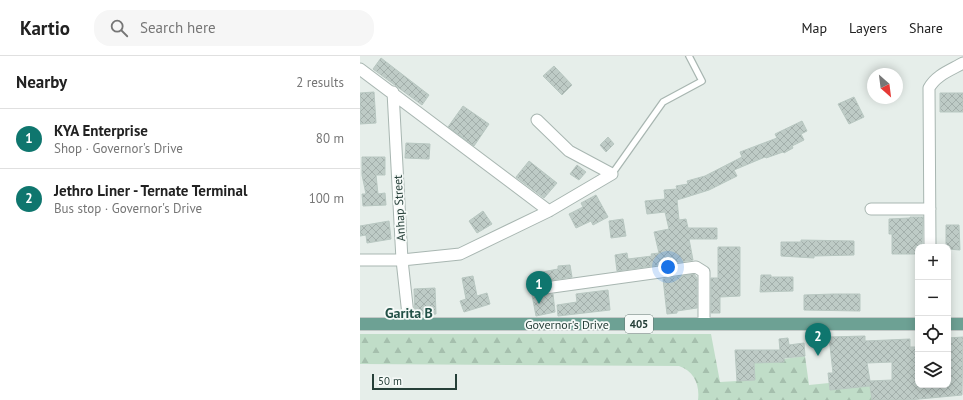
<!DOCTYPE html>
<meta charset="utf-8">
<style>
:root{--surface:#fff;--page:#f6f6f6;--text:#222;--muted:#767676;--line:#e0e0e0;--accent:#0f766e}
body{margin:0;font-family:"PT Sans",sans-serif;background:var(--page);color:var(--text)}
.controls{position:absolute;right:12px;bottom:12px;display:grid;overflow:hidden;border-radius:8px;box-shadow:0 2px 10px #0003}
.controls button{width:36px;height:36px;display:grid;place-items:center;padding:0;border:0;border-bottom:1px solid var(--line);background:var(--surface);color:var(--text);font:20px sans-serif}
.compass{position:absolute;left:507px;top:12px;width:36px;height:36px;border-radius:50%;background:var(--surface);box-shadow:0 2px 10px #0003;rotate:152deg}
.scale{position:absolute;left:12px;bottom:10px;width:85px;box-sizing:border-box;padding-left:4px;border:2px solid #253f38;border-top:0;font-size:11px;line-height:14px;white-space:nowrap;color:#253f38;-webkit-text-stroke:3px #f6faf8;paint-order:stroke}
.you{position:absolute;left:308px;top:211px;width:14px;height:14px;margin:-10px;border:3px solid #fff;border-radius:50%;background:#1a73e8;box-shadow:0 0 0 6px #1a73e833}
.badge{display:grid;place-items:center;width:26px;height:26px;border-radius:50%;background:var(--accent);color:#fff;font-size:13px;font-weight:700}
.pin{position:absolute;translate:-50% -33px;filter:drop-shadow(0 1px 2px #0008)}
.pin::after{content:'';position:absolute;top:21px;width:14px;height:12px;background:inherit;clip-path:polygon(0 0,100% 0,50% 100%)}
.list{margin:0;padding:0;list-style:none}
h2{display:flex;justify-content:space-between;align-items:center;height:52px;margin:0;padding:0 16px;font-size:17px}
h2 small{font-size:13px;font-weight:400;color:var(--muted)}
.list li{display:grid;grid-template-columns:26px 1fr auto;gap:12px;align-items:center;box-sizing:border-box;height:60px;padding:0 16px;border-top:1px solid var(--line)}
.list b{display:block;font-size:15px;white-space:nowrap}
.list p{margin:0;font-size:13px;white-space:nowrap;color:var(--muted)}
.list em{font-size:13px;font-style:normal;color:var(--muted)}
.icon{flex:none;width:22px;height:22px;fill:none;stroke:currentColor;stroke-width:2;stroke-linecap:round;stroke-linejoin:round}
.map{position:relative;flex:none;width:603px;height:344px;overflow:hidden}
header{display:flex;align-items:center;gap:24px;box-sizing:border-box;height:56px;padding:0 20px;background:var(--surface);border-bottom:1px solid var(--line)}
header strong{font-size:19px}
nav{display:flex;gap:22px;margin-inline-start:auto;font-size:14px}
.search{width:280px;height:36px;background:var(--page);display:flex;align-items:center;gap:10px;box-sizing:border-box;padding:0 14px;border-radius:16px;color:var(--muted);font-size:15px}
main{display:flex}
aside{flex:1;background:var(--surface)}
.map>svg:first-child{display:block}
.forest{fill:url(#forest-firs)}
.building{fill:url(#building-cross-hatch);stroke:#b8c7c1;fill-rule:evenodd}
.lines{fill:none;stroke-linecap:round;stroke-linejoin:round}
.service-casing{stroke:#a8b6b1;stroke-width:8}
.minor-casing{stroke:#a8b6b1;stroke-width:13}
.primary-casing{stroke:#c2c9c7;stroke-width:14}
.service{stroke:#fff;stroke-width:5.5}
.minor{stroke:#fff;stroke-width:11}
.primary{stroke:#6da194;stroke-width:12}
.labels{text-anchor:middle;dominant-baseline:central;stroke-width:3.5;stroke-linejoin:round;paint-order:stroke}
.shield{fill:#f6faf8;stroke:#647772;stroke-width:1}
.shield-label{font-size:11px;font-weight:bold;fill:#253f38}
.street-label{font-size:12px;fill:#253f38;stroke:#f6faf8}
.quarter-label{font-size:14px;font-weight:bold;fill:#225046;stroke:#f6faf8}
</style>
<header>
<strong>Kartio</strong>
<div class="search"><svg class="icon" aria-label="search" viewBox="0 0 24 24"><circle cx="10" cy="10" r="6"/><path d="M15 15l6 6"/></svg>Search here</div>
<nav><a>Map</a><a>Layers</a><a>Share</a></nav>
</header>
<main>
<aside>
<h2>Nearby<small>2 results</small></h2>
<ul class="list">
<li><span class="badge">1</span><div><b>KYA Enterprise</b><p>Shop · Governor's Drive</p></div><em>80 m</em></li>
<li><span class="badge">2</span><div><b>Jethro Liner - Ternate Terminal</b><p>Bus stop · Governor's Drive</p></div><em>100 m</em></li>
</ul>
</aside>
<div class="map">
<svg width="603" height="344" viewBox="0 0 603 344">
<defs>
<pattern id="forest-firs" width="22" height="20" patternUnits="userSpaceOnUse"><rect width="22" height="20" fill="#c0ddc8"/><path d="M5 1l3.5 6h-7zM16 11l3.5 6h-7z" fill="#a5bfad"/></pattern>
<pattern id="building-cross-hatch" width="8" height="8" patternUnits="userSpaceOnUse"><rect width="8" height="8" fill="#becbc6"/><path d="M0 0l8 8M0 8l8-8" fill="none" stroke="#a3afab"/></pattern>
</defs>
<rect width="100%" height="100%" fill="#e6eeea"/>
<path class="forest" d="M0,278H351L360,326L395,324L394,307L445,300L449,329L469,327L470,334L510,330L512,344H338C340,329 334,315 319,310L0,308Z"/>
<path class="building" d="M21,2L69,39L62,49L13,13Z
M194,10L212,29L202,39L183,20Z
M14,36L16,67L0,68V37Z
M580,37H603V56H580Z
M494,41L504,61L489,68L478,48Z
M103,50L129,68L114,90L88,71Z
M442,65L447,75L441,78L444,84L432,90L433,92L424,97L423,96L406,102L405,101L374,114L377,120L349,134L317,144L319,164L326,163L328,172H357V183H329L333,204L257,215L255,199L267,197L268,203L292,200L291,198L299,197L294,176L309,173L305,156L287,158L285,145L305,143L304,134L317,133L316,130L328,128L327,125L345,120L382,101L380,96L417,82L415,78Z
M248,81L254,88L246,96L240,89Z
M46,87L70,88L69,103L45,102Z
M2,101H25V119H16L18,138L25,137L26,149L3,150L2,138H6L2,119Z
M169,105L197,127L184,142L156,121Z
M217,109L226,116L219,124L210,118Z
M236,139L248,161L233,169L231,165L216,172L209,158L223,151L221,147Z
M123,155L132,168L117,177L109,165Z
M550,161H563L562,191H558V198H532V178H529V163L550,162Z
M263,163L266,180L251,182L249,165Z
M29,165L31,183L7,187L6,179L0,180V170Z
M586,169H599L600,194L588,193V191H586Z
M441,184L494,185V199L454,200V202L421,200V186H441Z
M358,191H380V240L360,241V257H351V222H358Z
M210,209L212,221L178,226L177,217L198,213V210Z
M334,218L337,222V252L317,255V257L307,258L303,223Z
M401,219H411V221H433V235L400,236Z
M113,220L117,240L127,237L130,248L104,256L100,245L106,243L102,222Z
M75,232L76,258L55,259L54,233Z
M248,234L250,254L198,260L197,249L217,246L216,238Z
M193,238L195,256L176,260L172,239L179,240Z
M474,238H500V255L444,254V239Z
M505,280V285L550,283V291H558V329H588V282L603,281L602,339L549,344H512L510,330L470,334L468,317H473L469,281ZM532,306V324L510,325L507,307Z
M428,282L429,289L444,287L445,300L424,302V306L394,307L395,324L377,325L375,294H420L419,283Z"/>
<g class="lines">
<defs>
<path id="service" d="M252,118L303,46L342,25L329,0"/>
<path id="minor" d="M0,13L189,155
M33,36L42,204L49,268
M511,153H570
M570,191L569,32C576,19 591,14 603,7
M0,204H42L100,198L189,155L252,118L209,95L177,64
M178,233L336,211L344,216V268"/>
<path id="primary" d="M0,268H558
M588,268H603"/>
</defs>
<use href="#service" class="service-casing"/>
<use href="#minor" class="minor-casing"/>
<use href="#primary" class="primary-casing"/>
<use href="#service" class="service"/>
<use href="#minor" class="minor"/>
<use href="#primary" class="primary"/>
</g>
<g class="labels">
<rect class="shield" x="265" y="259" width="28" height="18" rx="3"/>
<g class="shield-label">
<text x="279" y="268">405</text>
</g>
<g class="street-label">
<text transform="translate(39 152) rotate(-93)">Anhap Street</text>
<text x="207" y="268">Governor's Drive</text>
</g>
<g class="quarter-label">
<text x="49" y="257">Garita B</text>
</g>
</g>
</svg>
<div class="controls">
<button>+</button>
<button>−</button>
<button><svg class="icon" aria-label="locate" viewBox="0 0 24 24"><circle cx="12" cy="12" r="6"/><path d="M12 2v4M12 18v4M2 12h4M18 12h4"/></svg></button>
<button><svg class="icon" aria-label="layers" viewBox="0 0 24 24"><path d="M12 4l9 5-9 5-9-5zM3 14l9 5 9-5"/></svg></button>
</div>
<svg class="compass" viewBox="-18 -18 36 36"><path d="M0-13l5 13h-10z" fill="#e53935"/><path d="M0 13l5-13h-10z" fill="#767676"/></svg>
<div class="scale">50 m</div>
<div class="you"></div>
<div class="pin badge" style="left:179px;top:248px">1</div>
<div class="pin badge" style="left:458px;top:300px">2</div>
</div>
</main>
